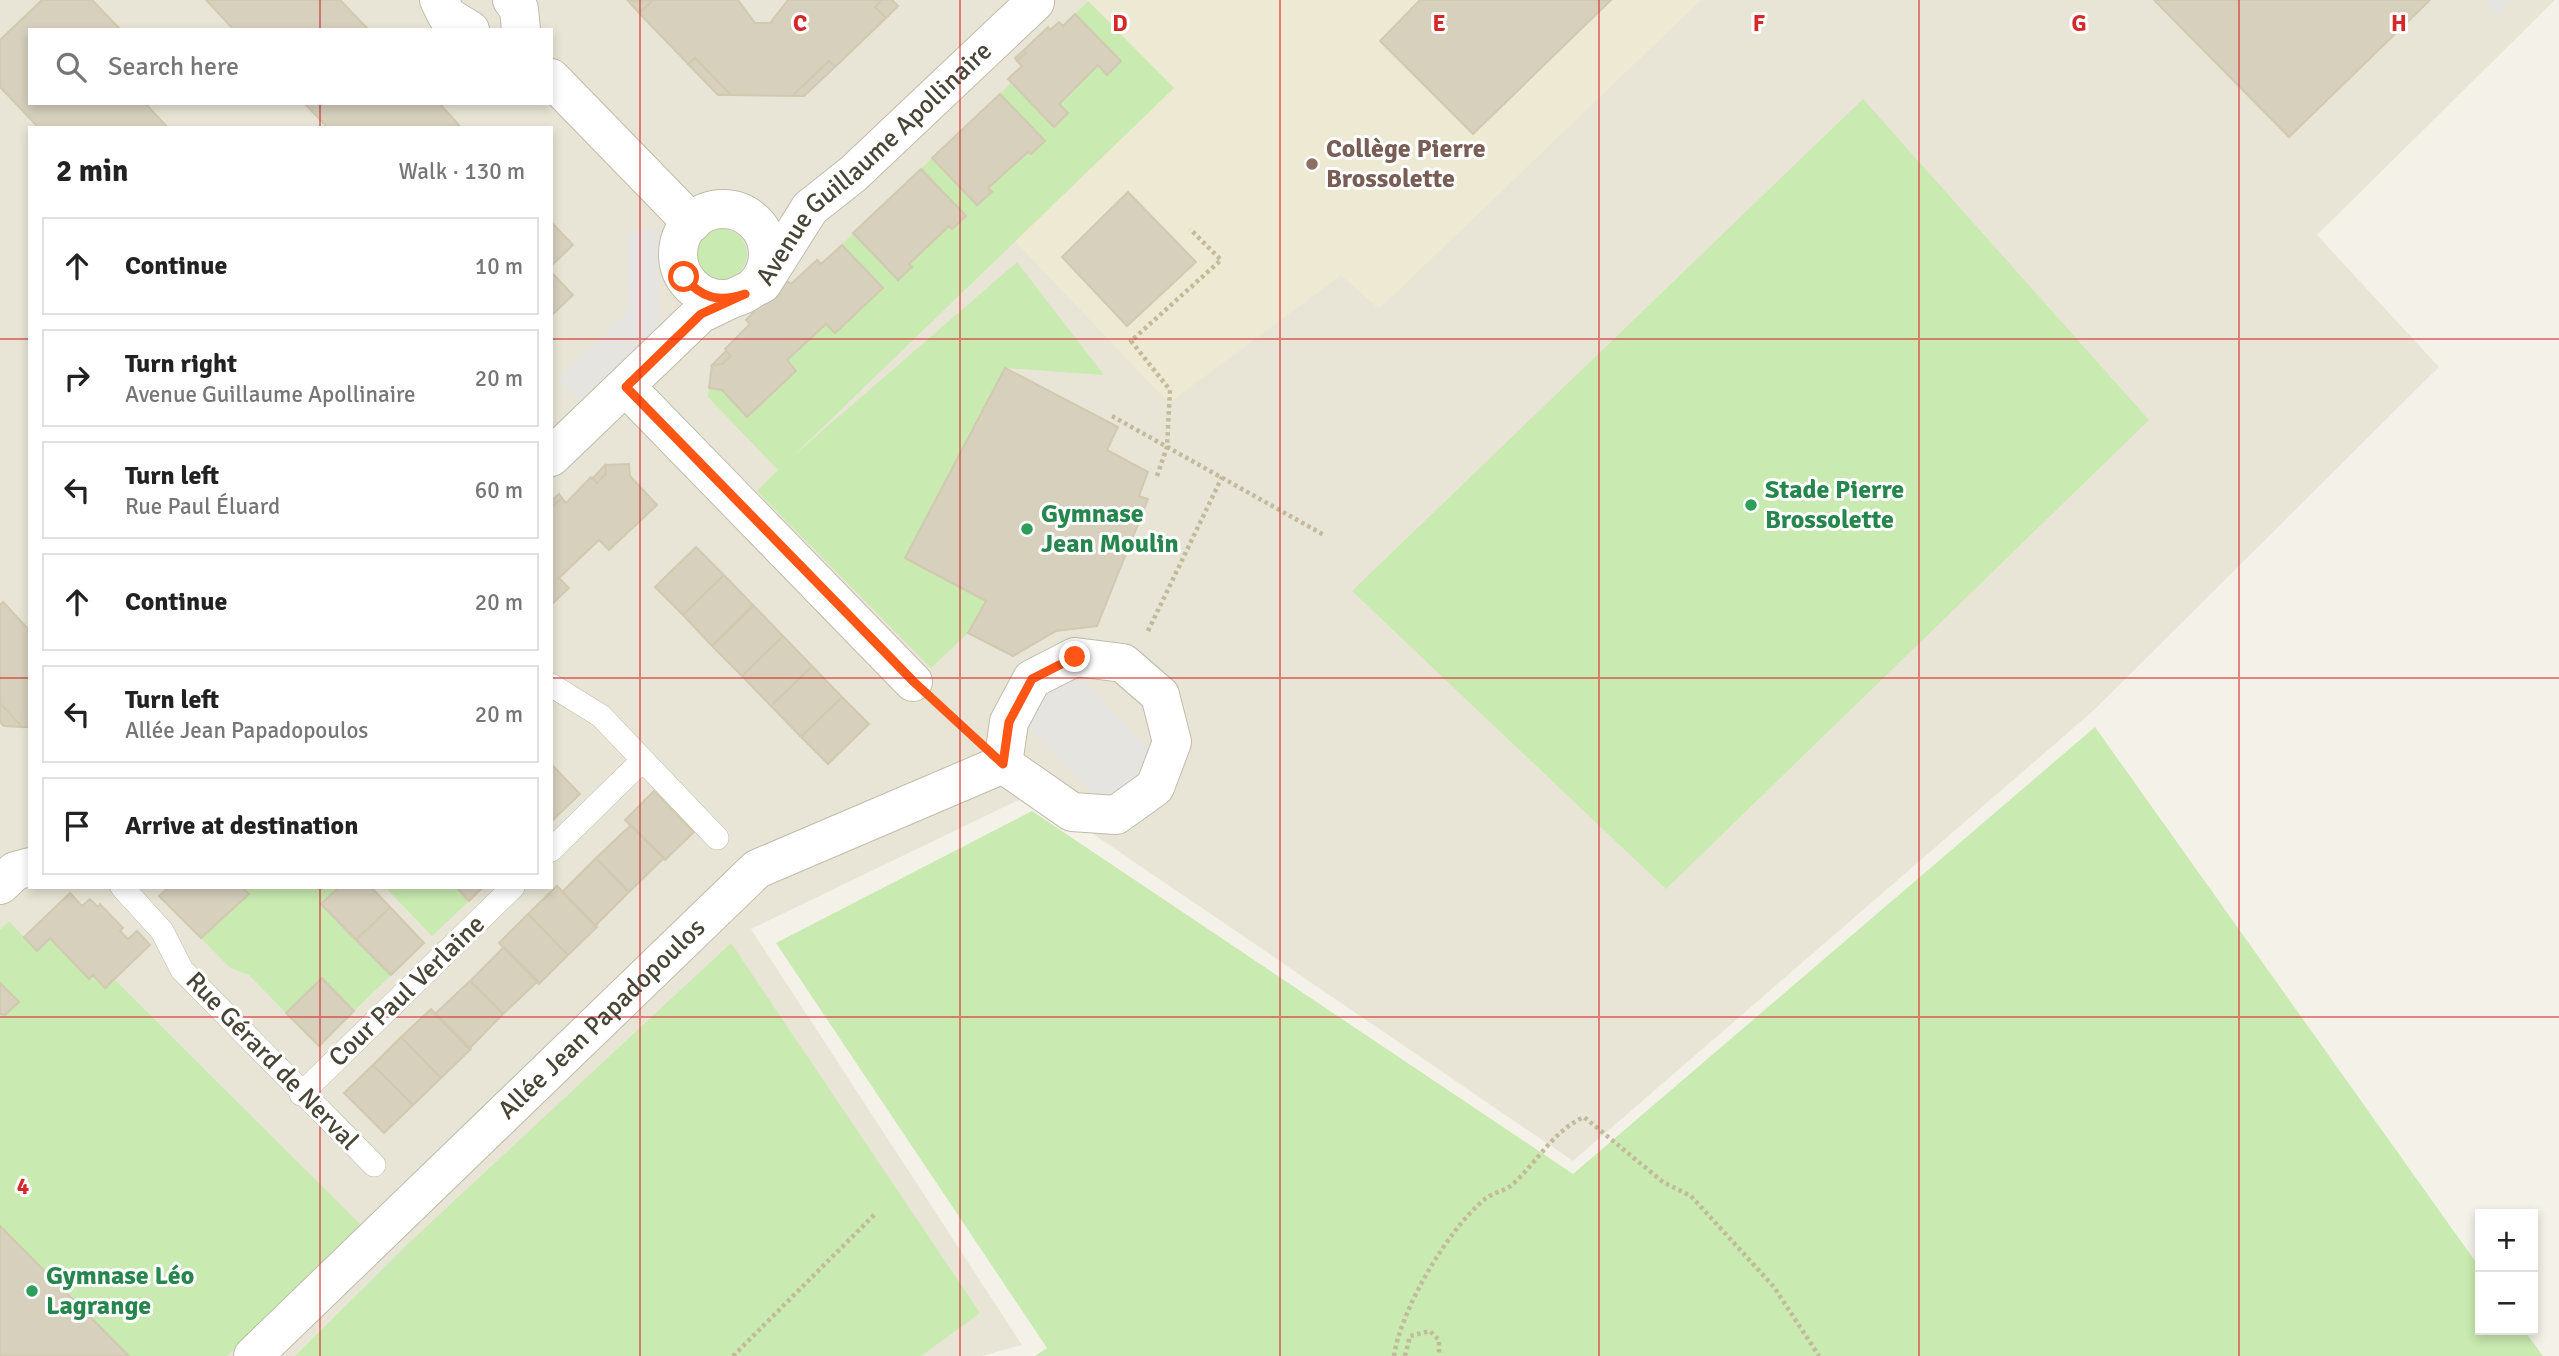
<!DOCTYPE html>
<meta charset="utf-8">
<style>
:root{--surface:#fff;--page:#f2f2f2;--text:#222;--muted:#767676;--line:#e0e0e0}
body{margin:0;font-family:Signika,sans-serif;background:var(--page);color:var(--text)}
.controls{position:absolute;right:21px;bottom:21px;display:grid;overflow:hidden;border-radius:0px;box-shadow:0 4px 10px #0003}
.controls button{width:63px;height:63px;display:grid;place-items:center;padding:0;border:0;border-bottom:2px solid var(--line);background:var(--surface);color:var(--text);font:35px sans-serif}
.stop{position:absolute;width:21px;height:21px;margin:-16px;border:5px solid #ff5515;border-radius:50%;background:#fff}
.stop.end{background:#ff5515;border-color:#fff;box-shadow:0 2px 7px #0008}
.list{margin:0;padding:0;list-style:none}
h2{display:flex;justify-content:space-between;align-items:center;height:91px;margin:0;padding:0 28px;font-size:30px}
h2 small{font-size:23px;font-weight:400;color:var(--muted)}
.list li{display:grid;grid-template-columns:46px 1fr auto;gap:21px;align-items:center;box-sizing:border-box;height:98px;margin:0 14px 14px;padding:0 14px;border:2px solid var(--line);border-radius:0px}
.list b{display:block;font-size:26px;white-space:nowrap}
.list p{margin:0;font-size:23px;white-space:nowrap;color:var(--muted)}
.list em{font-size:23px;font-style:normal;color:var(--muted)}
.icon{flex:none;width:38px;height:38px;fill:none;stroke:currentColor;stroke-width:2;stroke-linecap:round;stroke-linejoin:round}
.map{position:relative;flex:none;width:2559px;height:1356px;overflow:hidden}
.search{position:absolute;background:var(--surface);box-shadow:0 4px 10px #0003;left:28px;top:28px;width:525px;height:77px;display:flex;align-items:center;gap:18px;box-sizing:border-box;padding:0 24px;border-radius:0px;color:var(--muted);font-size:26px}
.panel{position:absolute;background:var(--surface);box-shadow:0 4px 10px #0003;left:28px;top:126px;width:525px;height:763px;border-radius:0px}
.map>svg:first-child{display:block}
.residential{fill:#e9e5d6;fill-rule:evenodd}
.education{fill:#eee9d2}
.green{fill:#c9eab0}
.parking{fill:#e6e4e0}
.building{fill:#d6d0bd;stroke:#d1c9b0;stroke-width:2}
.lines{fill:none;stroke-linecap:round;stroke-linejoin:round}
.service-casing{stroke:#c0bcaa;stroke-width:24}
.minor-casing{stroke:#c0bcaa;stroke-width:40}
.path{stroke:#c3ba9b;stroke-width:4.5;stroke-dasharray:3.5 3.5;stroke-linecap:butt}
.service{stroke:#fff;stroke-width:23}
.minor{stroke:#fff;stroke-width:38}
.route{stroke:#ff5515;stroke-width:9}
.grid{fill:none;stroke:#d62828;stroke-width:2;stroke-opacity:0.55}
.education-dot{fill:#8d6e63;stroke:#fff;stroke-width:2.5}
.leisure-dot{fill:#2e9e5b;stroke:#fff;stroke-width:2.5}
.labels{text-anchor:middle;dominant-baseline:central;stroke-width:6;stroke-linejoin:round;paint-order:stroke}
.education-label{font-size:26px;font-weight:bold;fill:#785e54;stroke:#fff;text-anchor:start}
.street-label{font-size:26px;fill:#484436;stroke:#fff}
.leisure-label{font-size:26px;font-weight:bold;fill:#27864d;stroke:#fff;text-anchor:start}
.grid-label{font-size:23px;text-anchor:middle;font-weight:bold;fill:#d62828;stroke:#fff;stroke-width:6;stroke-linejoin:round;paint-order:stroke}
</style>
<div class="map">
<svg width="2559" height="1356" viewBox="0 0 2559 1356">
<rect width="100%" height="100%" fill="#f4f2e8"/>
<path class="residential" d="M0,0H2555L2317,235L2439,367L2093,711L1573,1161L1033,793L751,929L1022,1345L982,1356H0ZM30,30H551V103H30ZM30,128H551V887H30Z"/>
<path class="education" d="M1088,0H1701L1379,309L1341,275L1169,403L1014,240L1173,88Z"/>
<path class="green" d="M1088,1L1174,88L792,457L1017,262L1104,375L1005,368L905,558L986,601L968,633L931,668L757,491L778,470L708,397L709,388L722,390L748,416L796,371L787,360L826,324L836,333L883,288L842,245L853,233L898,280L912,267L909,264L949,226L952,229L965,216L921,169L932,158L978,205L991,192L988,188L1028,152L1031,154L1044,141L1000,94L1011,83L1054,126L1068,113L1059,104L1098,65L1107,74L1121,61L1075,14Z
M1863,99L2149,420L1666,889L1352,591Z
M697 254a25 25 0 1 1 50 0a25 25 0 1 1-50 0Z
M2095,727L2480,1268V1330H2524L2543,1356H1035L1047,1348L776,943L1032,811L1573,1174Z
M242,887H339L322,905L391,975L354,1011L322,978L286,1013L249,975L230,968L201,938L249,894Z
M385,887H456L469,901L432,936Z
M9,921L37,951L50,938L89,979L93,975L105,988L115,980L361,1225L227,1356H0V1014L18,1002L0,983V930Z
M731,943L980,1313L921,1356H295L411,1241Z"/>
<path class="parking" d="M2484,0H2511L2497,14Z
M627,230H658L659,325L580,400L558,379L629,309Z
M1073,670L1160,761L1109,810L1022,719Z"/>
<path class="building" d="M42,0H92L121,30H30V103H145L168,128H39L0,87V40Z
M206,0H340L369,30H234Z
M648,0L651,2L639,13L628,1Z
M648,0H738L755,23H770L788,0H882L875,7L886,18L835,67L829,61L792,96L731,95L695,58L688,64L639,13L651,2Z
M882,0H892L898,6L886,18L875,7Z
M1420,0H1611L1473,134L1380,41Z
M2154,0H2430L2289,137Z
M1075,14L1121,61L1107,75L1098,65L1059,104L1068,113L1054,127L1008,79L1022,66L1017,61L1026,53L1024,50L1048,27L1050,30L1059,22L1063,26Z
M1024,50L1026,53L1017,61L1015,58Z
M695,58L731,95H718L688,64Z
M829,61L835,67L804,96H792Z
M1000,94L1045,141L1031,154L1028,152L988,188L992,192L977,205L932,158Z
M304,103H439L459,125L455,128H328Z
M921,169L966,216L952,229L949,226L909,264L912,267L898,280L853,233Z
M1128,192L1196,262L1127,326L1062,257Z
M551,222L573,245L551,266Z
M842,245L883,288L835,333L826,324L787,360L796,371L747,417L722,390L709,388L712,365L722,364L731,356L725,349L750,324L746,320L754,312L752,309L787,281L791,284L817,260L821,264Z
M551,272L573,295L551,316Z
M726,351L731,356L722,364L712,365Z
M1005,368L1118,427L1107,450L1148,472L1139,496L1148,499L1097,626L1056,631L1013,656L968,633L986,601L905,558Z
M629,464L630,476L657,505L609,550L599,540L559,578L569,588L551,605V503L553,506L562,498L566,503L591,477L597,483L606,474L605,465Z
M605,465L606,474L597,483L592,479Z
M559,494L562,498L553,506L551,501Z
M696,547L724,575L683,615L655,587Z
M724,575L753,605L712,646L683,615Z
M3,602L30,631V727H22L0,703V605Z
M754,606L783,636L742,676L712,646Z
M783,636L812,666L771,706L742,676Z
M812,666L842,697L801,737L771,706Z
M842,697L869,724L828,764L801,737Z
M0,703L22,727L4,726L0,722Z
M551,764L580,794L551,822Z
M654,791L694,832L665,860L625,820Z
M631,825L664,858L629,892L596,858Z
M596,858L629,892L595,926L562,892Z
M557,886L597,927L568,955L528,914Z
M169,887H242L249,894L201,938L159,896Z
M339,887H371L390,907L356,940L321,904Z
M456,887H483L469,901Z
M70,893L82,906L90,899L98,907L100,904L123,928L120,931L128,939L137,931L150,945L105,988L93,975L89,979L50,938L37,951L24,937Z
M390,907L424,943L391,975L356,940Z
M528,914L568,955L539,984L499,943Z
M504,947L538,981L503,1014L470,981Z
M322,978L354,1011L319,1046L286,1013Z
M470,981L503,1014L469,1049L435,1014Z
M0,983L19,1002L5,1015L0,1014Z
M431,1009L471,1049L441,1078L401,1037Z
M401,1037L441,1078L413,1105L373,1065Z
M373,1065L413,1105L384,1133L344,1093Z
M0,1226L129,1356H0Z"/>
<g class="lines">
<defs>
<path id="service" d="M551,685L601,716L717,838
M551,850L642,761
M122,887L162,931L182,970L374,1165
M301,1094L513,887"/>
<g id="minor">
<path d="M439,0L447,16L470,30"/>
<path d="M512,0L519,9L521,30"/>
<path d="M551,78L692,223"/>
<circle cx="723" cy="254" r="45"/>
<path d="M626,387L913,682"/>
<path id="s1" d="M551,457L700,314L762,284L810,208L853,174L1035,2"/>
<path d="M1075,657L1123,663L1160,695L1172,742L1155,787L1116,815L1072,812L1003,764L1009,722L1032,679Z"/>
<path d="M0,885L15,871L30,867"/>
<path id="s2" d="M253,1356L757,869L1003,764"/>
</g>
</defs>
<use href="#service" class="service-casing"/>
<use href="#minor" class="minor-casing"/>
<path class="path" d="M1112,416L1324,535
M1157,476L1167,447L1170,390L1131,341L1221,260L1190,229
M1148,631L1222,477
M942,709L967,731
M733,1356L875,1214
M1394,1356C1401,1309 1448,1229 1485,1199C1494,1192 1506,1191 1514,1183C1538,1161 1553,1131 1584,1117L1663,1182L1691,1196L1774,1287L1819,1356
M1405,1356L1410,1336L1430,1331L1439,1340V1356"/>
<use href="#service" class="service"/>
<use href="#minor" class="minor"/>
</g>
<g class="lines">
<path class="route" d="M684,277C701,298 719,303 745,294L701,314L626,387L914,682L1003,764L1009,722L1032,679L1075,657"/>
</g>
<path class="grid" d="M320,0V30M640,0V1356M960,0V1356M1280,0V1356M1599,0V1356M1919,0V1356M2239,0V1356M320,103V128M0,339H30M551,339H2559M0,678H30M551,678H2559M320,887V1356M0,1017H2559"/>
<circle class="education-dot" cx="1312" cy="164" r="7"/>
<g class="leisure-dot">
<circle cx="1751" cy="505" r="7"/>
<circle cx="1027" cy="529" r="7"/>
<circle cx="32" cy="1291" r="7"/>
</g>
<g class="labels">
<g class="education-label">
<text x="1326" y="149">Collège Pierre<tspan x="1326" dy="30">Brossolette</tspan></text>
</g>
<g class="street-label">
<text stroke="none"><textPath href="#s1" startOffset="441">Avenue Guillaume Apollinaire</textPath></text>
<text transform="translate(407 991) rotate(-44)">Cour Paul Verlaine</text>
<text stroke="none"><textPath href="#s2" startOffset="485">Allée Jean Papadopoulos</textPath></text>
<text transform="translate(272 1061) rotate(46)">Rue Gérard de Nerval</text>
</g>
<g class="leisure-label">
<text x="1765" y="490">Stade Pierre<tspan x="1765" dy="30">Brossolette</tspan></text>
<text x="1041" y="514">Gymnase<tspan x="1041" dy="30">Jean Moulin</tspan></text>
<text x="46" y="1276">Gymnase Léo<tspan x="46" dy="30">Lagrange</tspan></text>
</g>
</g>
<g class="grid-label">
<text x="800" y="31">C</text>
<text x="1120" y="31">D</text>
<text x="1439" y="31">E</text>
<text x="1759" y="31">F</text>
<text x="2079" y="31">G</text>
<text x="2399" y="31">H</text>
<text x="23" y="1194">4</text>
</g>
</svg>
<div class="controls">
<button>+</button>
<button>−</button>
</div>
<div class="stop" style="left:684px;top:277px"></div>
<div class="stop end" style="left:1075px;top:657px"></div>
<div class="search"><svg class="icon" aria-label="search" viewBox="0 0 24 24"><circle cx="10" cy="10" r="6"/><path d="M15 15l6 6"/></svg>Search here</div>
<section class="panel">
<h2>2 min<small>Walk · 130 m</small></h2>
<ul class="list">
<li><svg class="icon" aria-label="ahead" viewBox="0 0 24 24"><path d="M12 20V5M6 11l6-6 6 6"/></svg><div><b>Continue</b></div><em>10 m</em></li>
<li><svg class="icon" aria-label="right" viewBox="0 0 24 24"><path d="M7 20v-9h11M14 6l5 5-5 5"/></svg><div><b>Turn right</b><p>Avenue Guillaume Apollinaire</p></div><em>20 m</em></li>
<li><svg class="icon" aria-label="left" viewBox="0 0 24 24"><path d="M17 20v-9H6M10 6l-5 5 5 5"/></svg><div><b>Turn left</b><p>Rue Paul Éluard</p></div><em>60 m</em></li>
<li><svg class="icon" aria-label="ahead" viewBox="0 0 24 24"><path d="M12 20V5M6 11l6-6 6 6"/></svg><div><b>Continue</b></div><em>20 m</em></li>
<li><svg class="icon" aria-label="left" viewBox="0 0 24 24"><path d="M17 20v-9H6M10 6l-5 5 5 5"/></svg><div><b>Turn left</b><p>Allée Jean Papadopoulos</p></div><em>20 m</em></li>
<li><svg class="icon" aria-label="arrive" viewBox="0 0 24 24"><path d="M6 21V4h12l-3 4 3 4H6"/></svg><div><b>Arrive at destination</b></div></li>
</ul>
</section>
</div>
